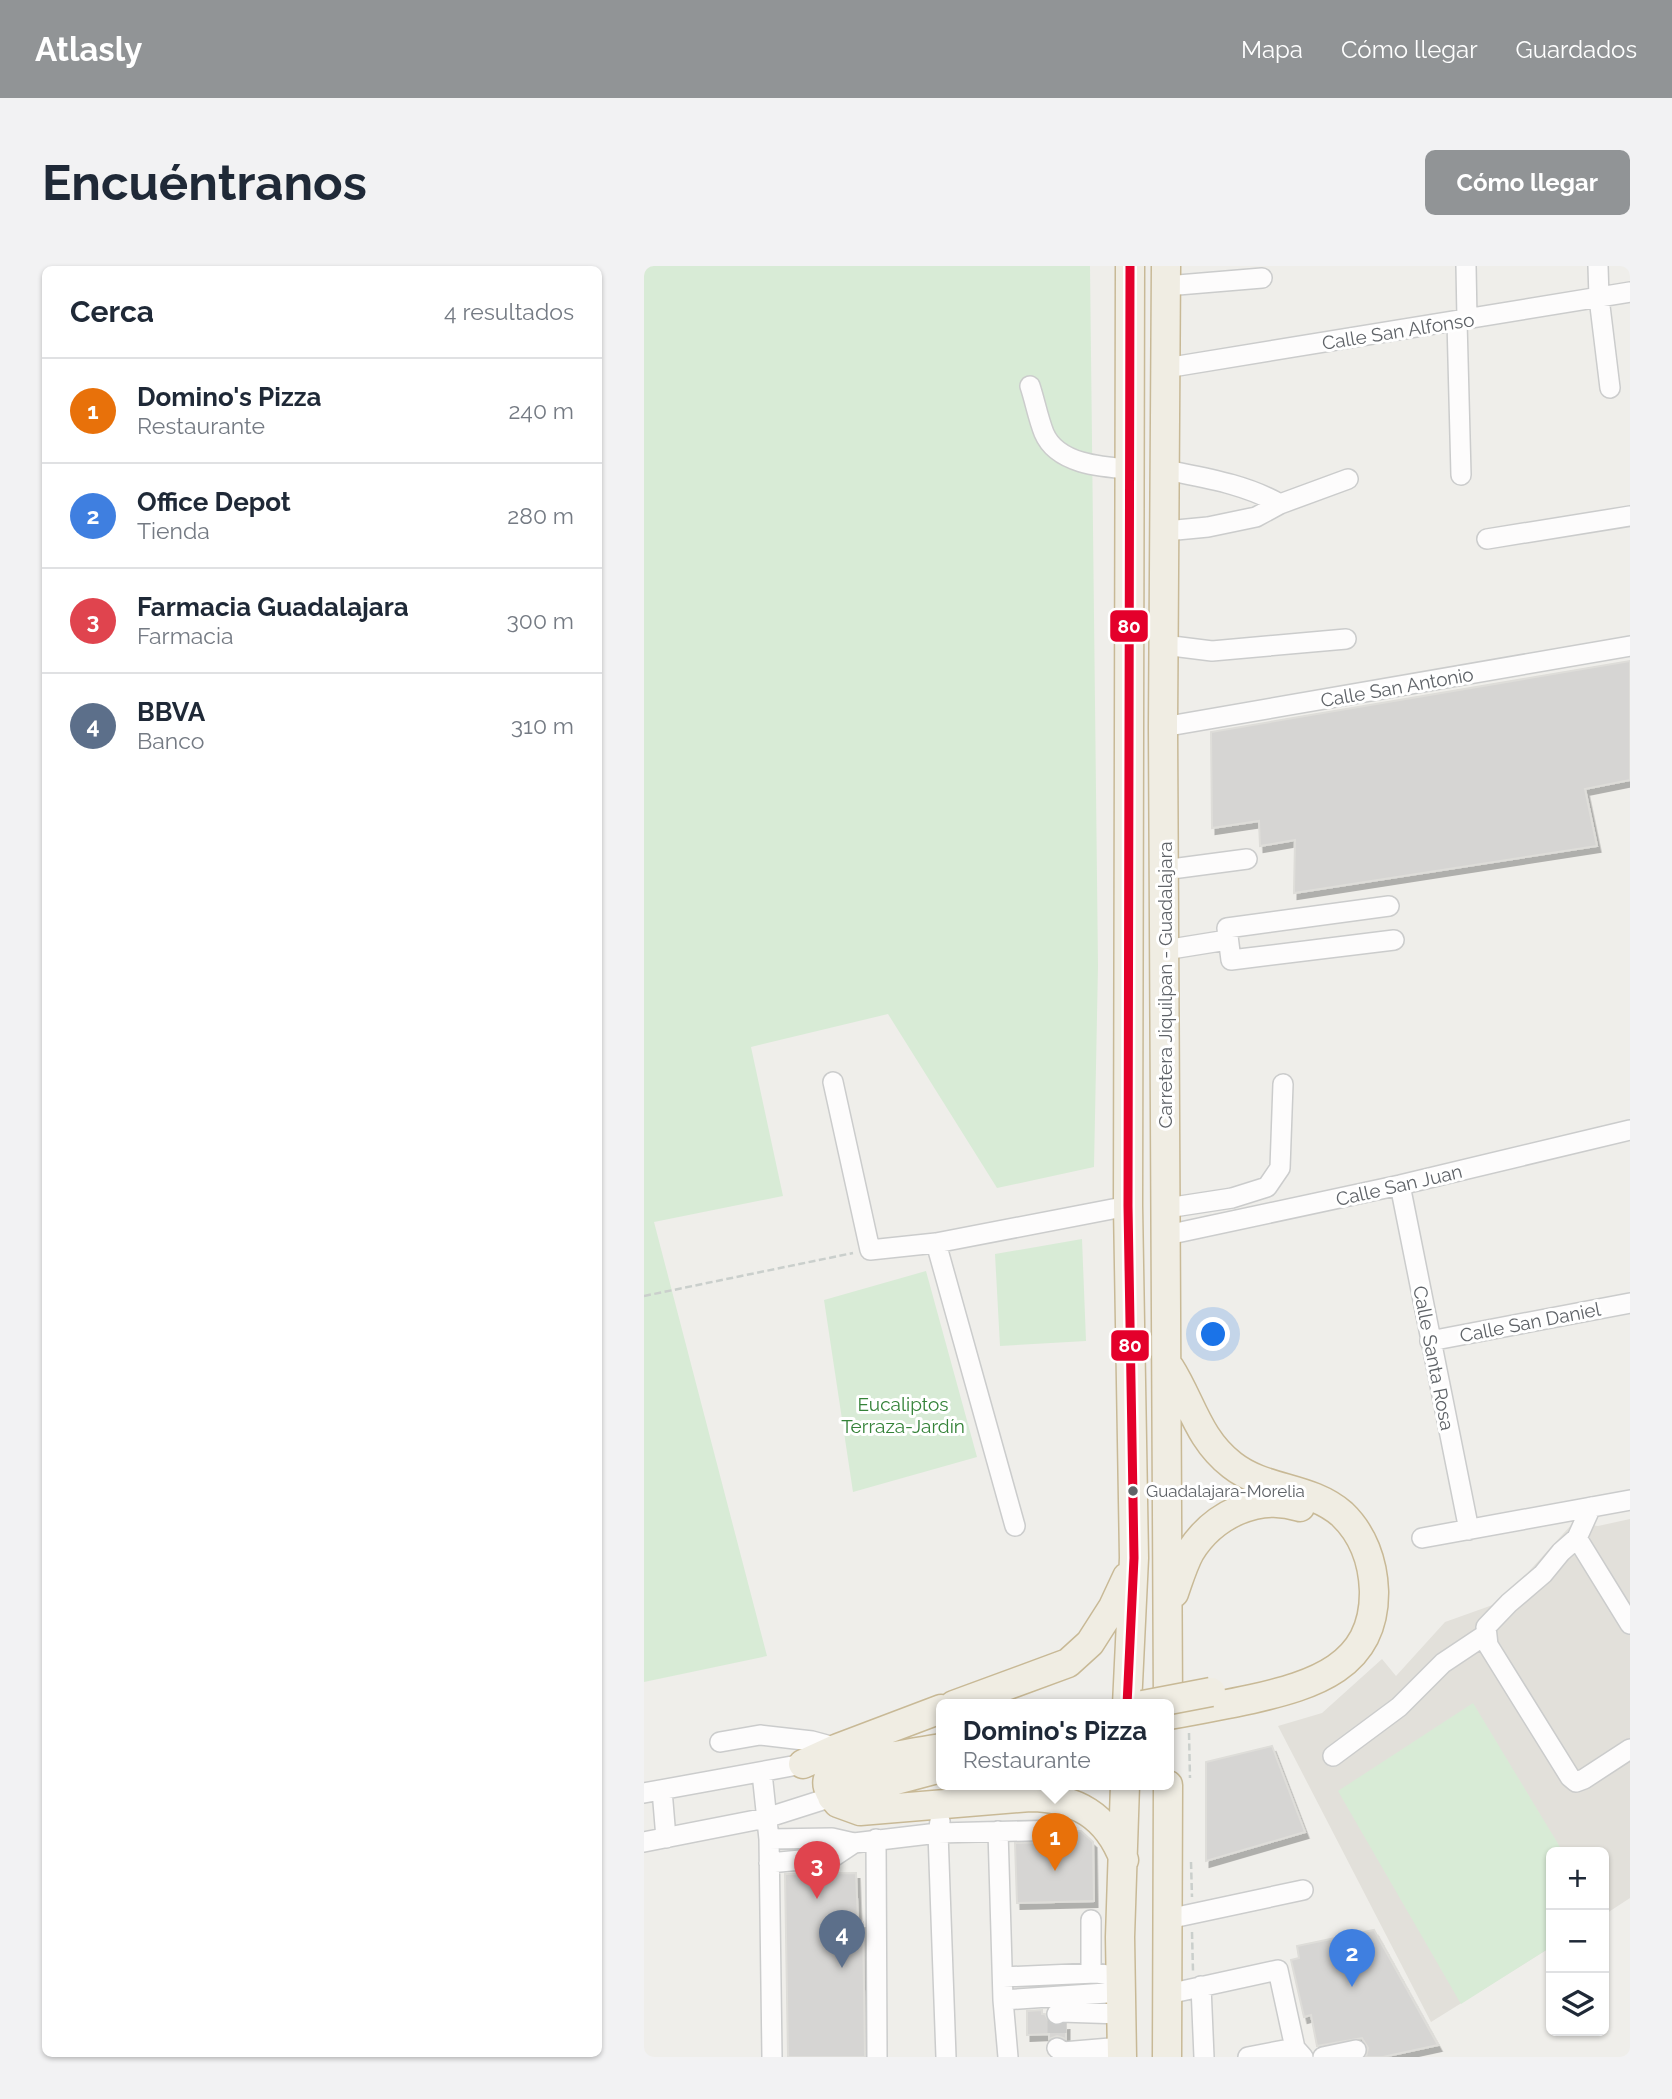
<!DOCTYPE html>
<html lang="es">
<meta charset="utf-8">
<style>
:root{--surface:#fff;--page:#f2f2f3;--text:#1f2937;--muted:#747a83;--line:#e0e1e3;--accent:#919496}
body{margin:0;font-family:Raleway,sans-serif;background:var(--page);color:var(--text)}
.controls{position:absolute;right:21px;bottom:21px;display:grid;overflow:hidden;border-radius:10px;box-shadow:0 2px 5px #0004}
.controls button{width:63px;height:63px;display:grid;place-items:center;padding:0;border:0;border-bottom:2px solid var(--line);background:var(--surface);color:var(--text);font:35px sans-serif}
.you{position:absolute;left:570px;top:1069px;width:24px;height:24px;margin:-18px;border:5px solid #fff;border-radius:50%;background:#1a73e8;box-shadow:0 0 0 10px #1a73e833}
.badge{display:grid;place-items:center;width:46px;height:46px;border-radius:50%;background:var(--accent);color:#fff;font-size:23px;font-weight:700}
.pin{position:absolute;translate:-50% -58px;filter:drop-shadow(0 2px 4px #0008)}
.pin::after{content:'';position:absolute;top:37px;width:24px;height:21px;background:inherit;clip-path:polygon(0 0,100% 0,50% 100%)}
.popup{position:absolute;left:292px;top:1433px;width:238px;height:91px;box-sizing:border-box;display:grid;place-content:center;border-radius:10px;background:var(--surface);filter:drop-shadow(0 2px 5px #0005);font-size:23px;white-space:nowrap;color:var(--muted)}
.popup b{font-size:26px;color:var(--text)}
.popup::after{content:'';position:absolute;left:50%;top:100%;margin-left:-14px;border:14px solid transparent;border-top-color:var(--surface)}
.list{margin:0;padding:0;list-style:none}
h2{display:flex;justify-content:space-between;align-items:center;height:91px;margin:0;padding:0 28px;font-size:30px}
h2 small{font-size:23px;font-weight:400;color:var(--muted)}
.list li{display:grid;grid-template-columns:46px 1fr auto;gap:21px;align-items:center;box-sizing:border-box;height:105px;padding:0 28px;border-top:2px solid var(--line)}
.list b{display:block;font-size:26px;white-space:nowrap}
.list p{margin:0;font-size:23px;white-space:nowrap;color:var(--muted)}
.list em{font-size:23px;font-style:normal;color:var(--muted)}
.icon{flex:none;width:38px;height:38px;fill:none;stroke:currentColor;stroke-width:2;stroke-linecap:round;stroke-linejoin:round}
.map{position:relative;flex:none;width:986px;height:1791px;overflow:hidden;border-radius:10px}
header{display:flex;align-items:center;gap:42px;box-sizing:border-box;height:98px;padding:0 35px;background:var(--accent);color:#fff}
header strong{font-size:33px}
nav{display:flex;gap:38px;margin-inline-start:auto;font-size:24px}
.intro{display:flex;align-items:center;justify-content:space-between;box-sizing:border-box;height:168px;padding:0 42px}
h1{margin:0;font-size:49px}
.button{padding:18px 32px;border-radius:10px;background:var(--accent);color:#fff;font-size:24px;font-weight:700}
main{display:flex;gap:42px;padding:0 42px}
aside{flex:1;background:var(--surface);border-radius:10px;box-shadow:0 2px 5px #0004}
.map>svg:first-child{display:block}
.education{fill:#e2e0da}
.green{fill:#d8ebd6}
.building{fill:#d6d5d3;stroke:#deddd9;stroke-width:2;filter:url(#shadow)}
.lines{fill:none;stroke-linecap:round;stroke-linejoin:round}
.minor-tunnel{stroke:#cbcbca;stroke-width:19;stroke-dasharray:19 10;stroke-linecap:butt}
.minor-casing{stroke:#cbcccc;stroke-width:22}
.highway-casing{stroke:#c8b996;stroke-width:31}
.path{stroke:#cacfcc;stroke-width:2.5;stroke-dasharray:7 3.5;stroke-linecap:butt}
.minor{stroke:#fdfcfc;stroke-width:19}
.highway{stroke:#f0ede3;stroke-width:28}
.highway-bridge-casing{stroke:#c8b996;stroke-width:31;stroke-linecap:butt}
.highway-bridge{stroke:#f0ede3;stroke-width:28}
.bus-1-casing{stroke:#fff;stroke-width:14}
.bus-1{stroke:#e4002b;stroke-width:9}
.bus-dot{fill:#5f6368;stroke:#fff;stroke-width:2.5}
.labels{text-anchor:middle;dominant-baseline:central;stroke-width:6;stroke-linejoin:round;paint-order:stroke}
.bus-label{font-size:17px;fill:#5f6368;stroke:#fff;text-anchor:start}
.street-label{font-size:19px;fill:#5f6368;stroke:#fff}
.park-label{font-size:19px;fill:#348238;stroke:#fff}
.line-badge{stroke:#fff;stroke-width:2.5}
.badge-label{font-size:19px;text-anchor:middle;font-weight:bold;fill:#fff}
</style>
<header>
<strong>Atlasly</strong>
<nav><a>Mapa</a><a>Cómo llegar</a><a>Guardados</a></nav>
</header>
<div class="intro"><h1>Encuéntranos</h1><a class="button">Cómo llegar</a></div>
<main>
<aside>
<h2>Cerca<small>4 resultados</small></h2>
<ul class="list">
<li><span class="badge" style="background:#e8710a">1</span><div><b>Domino's Pizza</b><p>Restaurante</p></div><em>240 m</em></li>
<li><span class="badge" style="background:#3f7fe0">2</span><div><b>Office Depot</b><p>Tienda</p></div><em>280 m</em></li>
<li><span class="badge" style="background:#e0444e">3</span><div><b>Farmacia Guadalajara</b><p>Farmacia</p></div><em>300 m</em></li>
<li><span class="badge" style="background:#5c6f8a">4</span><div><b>BBVA</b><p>Banco</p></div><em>310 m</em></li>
</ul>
</aside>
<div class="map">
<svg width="986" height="1791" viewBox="0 0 986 1791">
<defs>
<filter id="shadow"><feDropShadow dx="3.5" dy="6" stdDeviation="0" flood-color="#0004"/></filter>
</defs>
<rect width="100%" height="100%" fill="#efeeea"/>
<path class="education" d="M986,1253V1632L960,1649V1586H907V1681L787,1756L634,1460L678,1447L738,1393L752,1410L801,1356L857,1336L929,1257L954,1260Z"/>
<path class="green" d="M0,0H446L454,700L450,901L353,922L244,748L107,781L139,930L10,956L123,1390L0,1416Z
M438,973L442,1075L356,1080L351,988Z
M282,1005L333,1191L209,1226L180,1034Z
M829,1437L919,1586H907V1681L817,1738L694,1525Z"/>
<path class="building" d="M986,395V514L941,523L953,580L650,627L651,574L616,580L615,555L568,562L567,466Z
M628,1480L661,1566L562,1595V1496Z
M431,1565H437L449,1576L450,1635L373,1637L371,1577L420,1576L426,1574Z
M212,1607L214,1656H219L221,1791H144L141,1608Z
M730,1664L794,1779L739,1791H722L724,1782L718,1772L673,1780L667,1749L660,1751L647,1694L655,1692L653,1680Z
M398,1744V1748H401L407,1759L422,1758V1773L413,1770L405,1773V1768L383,1769V1745Z"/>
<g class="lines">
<path class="minor-tunnel" d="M413,1748V1782"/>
<defs>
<path id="minor" d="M822,0L823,53
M954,0L955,32L966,122
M522,20L618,12
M813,55L817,209
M522,102L986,26
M386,120C391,135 394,152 400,167C413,198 457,201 486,203
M522,204C561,212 601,218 636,238
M522,265L564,261L612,251L636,238L704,213
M843,273L986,250
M520,379L568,385L702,373
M519,461L986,380
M520,604L603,593
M745,640L583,662L587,694L750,674
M521,684L583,674
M189,816L226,984L292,977L484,940
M756,919L825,1264
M523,942L588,932L623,921L636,902L639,818
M523,969L756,919L986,864
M292,977L371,1260
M786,1075L986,1037
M947,1241L933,1272L917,1286L899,1308L865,1337L842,1361L844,1379L926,1511L932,1516L940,1513L986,1483
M778,1272L986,1234
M933,1272L986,1358
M76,1476L116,1469L168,1475L194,1482
M689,1490L755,1441L799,1397L841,1369
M118,1507L125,1573L128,1791
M18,1524L22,1572
M0,1527L159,1498
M296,1555L294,1567L302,1791
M354,1565L359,1734L364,1791
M125,1573L188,1572L210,1577L294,1567L419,1564
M232,1573L233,1791
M0,1576L122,1552L188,1531
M125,1597L189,1591L210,1577
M524,1653L659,1624
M447,1707V1654
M359,1711L452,1707L476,1711
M557,1720L560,1791
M524,1728L634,1704L651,1782L659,1791
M359,1734L477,1726
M413,1748L417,1746L477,1748
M413,1782L419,1786L478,1781
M604,1791L651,1782
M679,1791L712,1784"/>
<path id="highway" d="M522,0L519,461L524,1439
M530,1327C535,1313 539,1299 546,1286C569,1249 614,1227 656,1241
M310,1439L424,1397L446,1377L469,1341L483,1311
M483,1439L490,1292L484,940L486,0
M525,1449C553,1444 580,1439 608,1433C669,1419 731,1401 730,1325C729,1296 719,1268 698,1248C666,1220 621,1225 588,1199C554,1173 547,1135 526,1102
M297,1482C277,1486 190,1497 184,1513C181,1521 189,1532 194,1537L216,1545L386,1531C432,1532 463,1549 480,1594
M159,1498L194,1482L297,1443
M188,1531L297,1502
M478,1791L476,1671L481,1519
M523,1791L524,1519"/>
</defs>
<use href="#minor" class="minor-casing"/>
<use href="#highway" class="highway-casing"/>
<path class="path" d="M0,1030L209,987
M545,1467L546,1512
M547,1596L548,1631
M548,1666L549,1705"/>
<use href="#minor" class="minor"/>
<use href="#highway" class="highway"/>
<defs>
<path id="highway-bridge" d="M499,1439L567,1426"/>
</defs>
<use href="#highway-bridge" class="highway-bridge-casing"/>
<use href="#highway-bridge" class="highway-bridge"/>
<defs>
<path id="bus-1" d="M483,1439L490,1292L484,940L486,0"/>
</defs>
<use href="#bus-1" class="bus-1-casing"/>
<use href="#bus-1" class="bus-1"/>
</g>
<circle class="bus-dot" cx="489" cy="1225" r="6"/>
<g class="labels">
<g class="bus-label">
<text x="502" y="1225">Guadalajara-Morelia</text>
</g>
<g class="street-label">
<text transform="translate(754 65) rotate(-9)">Calle San Alfonso</text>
<text transform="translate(753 421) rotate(-10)">Calle San Antonio</text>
<text transform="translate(521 719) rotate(-90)">Carretera Jiquilpan - Guadalajara</text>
<text transform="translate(755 919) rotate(-13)">Calle San Juan</text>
<text transform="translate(886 1056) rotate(-11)">Calle San Daniel</text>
<text transform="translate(790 1092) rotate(79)">Calle Santa Rosa</text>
</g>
<g class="park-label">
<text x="259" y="1138">Eucaliptos<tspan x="259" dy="22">Terraza-Jardín</tspan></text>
</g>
</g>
<g class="line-badge">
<rect x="465" y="343" width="40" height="34" rx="7" fill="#e4002b"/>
<rect x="466" y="1063" width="40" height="33" rx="7" fill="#e4002b"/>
</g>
<g class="badge-label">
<text x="485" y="367">80</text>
<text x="486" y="1086">80</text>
</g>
</svg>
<div class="controls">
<button>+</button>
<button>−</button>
<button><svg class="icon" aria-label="layers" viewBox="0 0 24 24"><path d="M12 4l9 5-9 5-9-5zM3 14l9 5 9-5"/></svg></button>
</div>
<div class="you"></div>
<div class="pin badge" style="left:411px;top:1605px;background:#e8710a">1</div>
<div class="popup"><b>Domino's Pizza</b>Restaurante</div>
<div class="pin badge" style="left:708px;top:1721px;background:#3f7fe0">2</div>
<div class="pin badge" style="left:173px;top:1633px;background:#e0444e">3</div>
<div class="pin badge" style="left:198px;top:1702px;background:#5c6f8a">4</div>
</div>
</main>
